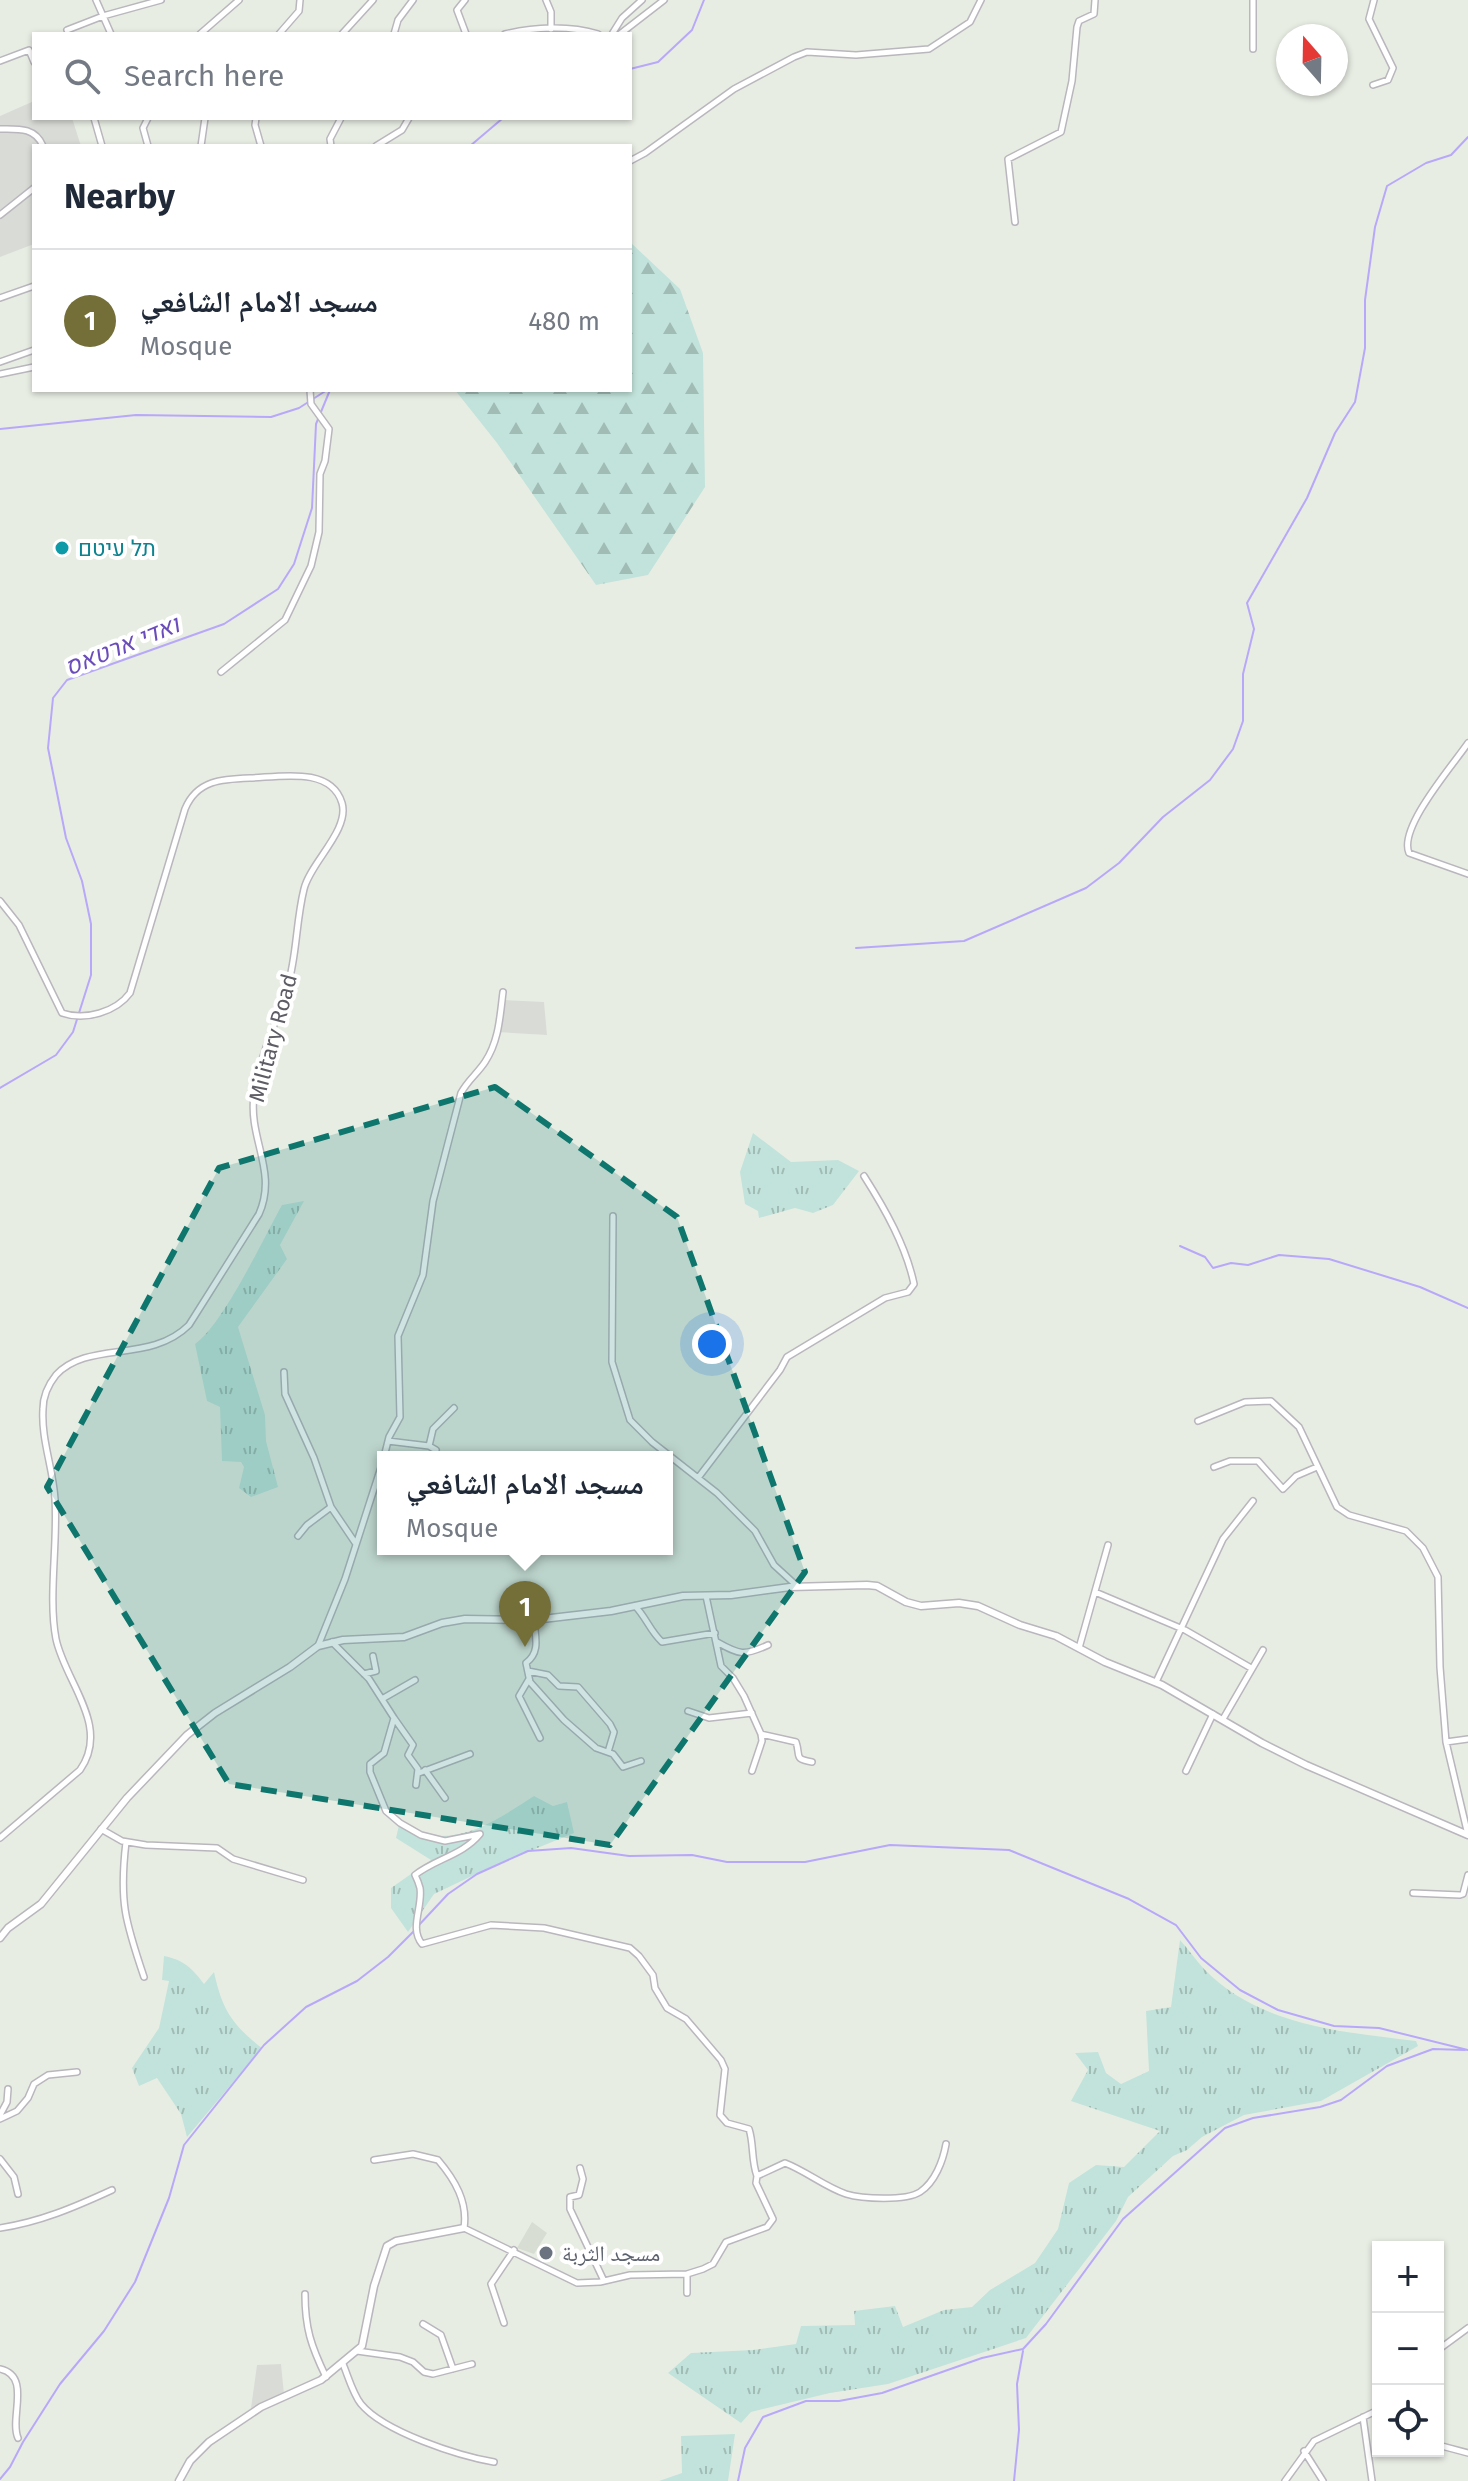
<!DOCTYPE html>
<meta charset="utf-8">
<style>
:root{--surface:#fff;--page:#f6f6f7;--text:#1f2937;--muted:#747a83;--line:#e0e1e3;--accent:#746e38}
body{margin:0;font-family:"Fira Sans","Noto Naskh Arabic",Heebo,sans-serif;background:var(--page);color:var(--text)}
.controls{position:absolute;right:24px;bottom:24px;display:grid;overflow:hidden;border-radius:0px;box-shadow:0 2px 6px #0004}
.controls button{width:72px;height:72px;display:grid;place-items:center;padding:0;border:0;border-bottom:2px solid var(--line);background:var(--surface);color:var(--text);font:40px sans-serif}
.compass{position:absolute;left:1276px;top:24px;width:72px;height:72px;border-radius:50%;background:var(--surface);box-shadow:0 2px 6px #0004;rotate:340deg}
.you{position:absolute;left:712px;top:1344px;width:28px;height:28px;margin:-20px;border:6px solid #fff;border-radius:50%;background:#1a73e8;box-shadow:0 0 0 12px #1a73e833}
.badge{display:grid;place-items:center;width:52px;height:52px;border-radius:50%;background:var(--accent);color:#fff;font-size:26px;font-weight:700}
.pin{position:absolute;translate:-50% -66px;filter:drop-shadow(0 2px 4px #0008)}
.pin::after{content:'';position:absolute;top:42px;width:28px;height:24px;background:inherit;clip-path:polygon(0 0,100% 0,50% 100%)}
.popup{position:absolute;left:377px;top:1451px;width:296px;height:104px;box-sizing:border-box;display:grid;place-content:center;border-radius:0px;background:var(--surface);filter:drop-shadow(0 2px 6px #0005);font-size:26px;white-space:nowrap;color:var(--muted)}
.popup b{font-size:30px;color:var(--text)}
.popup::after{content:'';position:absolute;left:50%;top:100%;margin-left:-16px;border:16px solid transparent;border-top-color:var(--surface)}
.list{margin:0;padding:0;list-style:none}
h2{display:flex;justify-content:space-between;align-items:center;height:104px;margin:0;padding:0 32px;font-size:34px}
h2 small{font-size:26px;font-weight:400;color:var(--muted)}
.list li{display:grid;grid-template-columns:52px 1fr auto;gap:24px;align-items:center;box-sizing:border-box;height:144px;padding:0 32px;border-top:2px solid var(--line)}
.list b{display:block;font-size:30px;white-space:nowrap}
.list p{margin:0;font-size:26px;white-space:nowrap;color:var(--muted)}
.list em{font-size:26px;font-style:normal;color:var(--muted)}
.icon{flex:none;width:44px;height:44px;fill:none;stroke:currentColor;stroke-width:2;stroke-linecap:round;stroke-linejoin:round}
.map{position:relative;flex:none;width:1468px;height:2481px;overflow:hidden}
.search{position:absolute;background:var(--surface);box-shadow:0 2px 6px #0004;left:32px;top:32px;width:600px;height:88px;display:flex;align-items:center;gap:20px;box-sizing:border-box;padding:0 28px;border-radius:0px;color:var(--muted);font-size:30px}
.panel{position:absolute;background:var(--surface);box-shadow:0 2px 6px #0004;left:32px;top:144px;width:600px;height:248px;border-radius:0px}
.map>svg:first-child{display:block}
.industrial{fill:#d9dcd6}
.education{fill:#d7ddd2}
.grass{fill:url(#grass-tufts)}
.forest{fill:url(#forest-firs)}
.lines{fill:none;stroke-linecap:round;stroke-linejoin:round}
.stream{stroke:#b8a8f9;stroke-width:2}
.minor-casing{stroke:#b9b6bd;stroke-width:8}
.tertiary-casing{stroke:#b9b6bd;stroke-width:9}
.minor{stroke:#fff;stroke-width:5}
.tertiary{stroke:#fff;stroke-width:6}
.marked{fill:#0f766e;fill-opacity:0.2;stroke:#0f766e;stroke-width:6;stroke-dasharray:16 10;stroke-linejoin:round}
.culture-dot{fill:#0f9aa8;stroke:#fff;stroke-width:3}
.worship-dot{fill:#6b7280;stroke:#fff;stroke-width:3}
.labels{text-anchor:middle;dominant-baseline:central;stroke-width:8;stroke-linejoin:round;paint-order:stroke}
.culture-label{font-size:22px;fill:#0d838f;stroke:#fff;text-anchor:start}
.street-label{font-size:22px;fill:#5e5c64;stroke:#fff}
.worship-label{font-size:22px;fill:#5b616d;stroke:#fff;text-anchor:start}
.water-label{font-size:24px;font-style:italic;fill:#6a4cbb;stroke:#fff}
</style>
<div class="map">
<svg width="1468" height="2481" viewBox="0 0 1468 2481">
<defs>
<pattern id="grass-tufts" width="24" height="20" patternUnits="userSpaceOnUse" patternTransform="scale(2)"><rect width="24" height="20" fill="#c2e3db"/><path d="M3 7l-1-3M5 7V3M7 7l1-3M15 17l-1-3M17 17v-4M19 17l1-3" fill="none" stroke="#a1bbb5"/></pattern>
<pattern id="forest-firs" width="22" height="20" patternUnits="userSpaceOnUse" patternTransform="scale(2)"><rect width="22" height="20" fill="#c2e3db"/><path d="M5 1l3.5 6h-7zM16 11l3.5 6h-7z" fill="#a1bbb5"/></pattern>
</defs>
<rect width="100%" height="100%" fill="#e8ede4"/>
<path class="industrial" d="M34,101V118H72L81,146H34V244L0,257V116Z
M505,1000L544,1002L547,1035L497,1032Z
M281,2364L284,2394L251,2408L257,2365Z"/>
<path class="education" d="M532,2222L547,2233L534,2254L517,2248Z"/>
<path class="grass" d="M753,1133L791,1162L838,1160L859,1171L833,1205L813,1213L795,1208L759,1218L758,1211L745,1204L740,1172Z
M304,1201L280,1245L287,1259L238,1327L265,1415L266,1441L278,1487L251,1497L239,1488L244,1467L241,1462L222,1461L220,1407L207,1401L195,1344C224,1323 263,1239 282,1205Z
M534,1796L553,1806L567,1802L574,1833L491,1867L434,1894L408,1932L391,1908V1888L431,1860L396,1838L399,1825C408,1828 419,1834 429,1835C468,1841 503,1816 534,1796Z
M1180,1940C1188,1949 1196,1960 1204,1969C1259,2026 1343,2032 1416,2041L1418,2046L1321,2101L1244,2115L1202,2137L1187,2150L1173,2156L1128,2197L1116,2221L1026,2338L888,2384L830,2393L751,2412L741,2423L668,2373L691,2353L753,2350L796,2344L801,2326L855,2325L854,2311L895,2306L903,2327L944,2310L972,2307L990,2290L1035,2263L1058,2229L1069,2183L1096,2165L1124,2167L1160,2131L1071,2101L1088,2070L1075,2053L1098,2052L1106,2073L1121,2084L1149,2071L1146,2011L1171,2007Z
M164,1956C184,1960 192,1968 204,1984L214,1972C222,2009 232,2025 262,2048L187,2137L181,2114L157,2078L139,2086L132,2068L159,2028L169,1981L162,1980Z
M735,2434L728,2481H659L682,2473L681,2436Z"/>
<path class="forest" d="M630,242L680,289L703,353L705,487L648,575L596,585L497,443L455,390H630Z"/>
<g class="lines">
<path class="stream" d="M630,69L658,62L692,30L704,0
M470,146L503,118
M0,429L136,415L271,417L299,408L327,390
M856,948L964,941L1086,888L1119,863L1163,817L1210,780L1233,749L1243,721V674L1254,629L1247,603L1307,498L1335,433L1355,402L1365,348V300L1375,227L1387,186L1426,163L1451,155L1468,137
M0,1088L56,1055L73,1032L91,975V924L82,881L66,838L48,748L53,698L67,680L224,624L278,589L294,564L312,508L316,424L330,390
M1180,1246L1205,1257L1213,1268L1231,1263L1248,1265L1279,1255L1329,1259L1420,1287L1468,1308
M418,1926L448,1894L477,1874L528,1851L571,1848L629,1856L692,1855L727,1862H805L890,1845L1009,1850L1129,1899L1176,1925L1201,1958L1240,1990L1278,2010L1334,2026L1379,2028L1468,2050
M0,2479L10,2467L23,2442L60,2384L104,2331L135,2282L169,2198L184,2145L264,2045L306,2007L357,1981L388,1957L414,1931
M738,2481L745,2448L763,2417L806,2401H839L882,2393L982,2358L1023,2349L1046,2324L1123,2219L1225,2128L1253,2118L1320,2107L1341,2100L1387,2066L1433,2049L1465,2050
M1014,2481L1019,2430L1017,2384L1023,2351"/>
<defs>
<path id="minor" d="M96,0L111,34
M465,0L457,10L466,34
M546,0L551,12V29
M69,34L67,30L103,16L161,0
M200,34L239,0
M279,34L299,11L300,0
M342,34L373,0
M394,34L398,20L413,0
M505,34C534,27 569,25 598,34
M612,34L622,18L642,0
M620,34L664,0
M1253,49V0
M0,61L29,50L34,62
M1373,85L1388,80L1393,68L1369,19L1374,0
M94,118L102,146
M148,118L143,128L148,146
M256,118L255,125L261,146
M0,129C18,129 35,127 43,146
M201,146L205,118
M331,146L330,139L341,118
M376,146L402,130L409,118
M630,161L645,153L734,89L794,57L807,52L856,55L929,49L970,22L981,0
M0,215L34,188
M1015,222L1008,159L1061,132L1072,81L1077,27L1079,21L1094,14L1095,0
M0,298L34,286
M0,362L34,350
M0,374L34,367
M221,672L285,620L311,566L319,532L320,474L325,461L329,429L311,404L310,390
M1468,743C1453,765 1398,828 1409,853L1468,874
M0,901L19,925L62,1013C85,1021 116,1012 130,993L185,809C197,780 222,779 250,778C279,777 331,766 342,803C350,830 310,863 304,889C296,921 297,954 288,985C277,1021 259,1058 254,1095C248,1139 278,1171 259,1214L189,1325C150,1364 88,1340 56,1375C48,1385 43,1396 43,1409C41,1439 53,1468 55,1499C58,1542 48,1598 56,1639C65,1682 111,1726 80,1770L0,1838
M613,1216L612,1362L630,1420L652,1442L717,1493L755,1531L774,1565L797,1586
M284,1372L285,1394L314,1458L331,1507L356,1544
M1198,1421L1245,1402L1271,1401L1299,1427L1337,1507L1349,1515L1406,1531L1423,1548L1438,1577L1440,1667L1446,1742L1468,1835
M388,1441L429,1446L436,1450
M429,1446L433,1429L454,1408
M384,1457L389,1437L400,1417L398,1336L423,1275L433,1201L461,1093C468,1080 477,1074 485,1062C499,1041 500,1016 503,992
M1214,1467L1230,1461H1258L1283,1489L1296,1476L1317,1467
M698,1478L780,1370L787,1357L885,1298L908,1292L914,1284C906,1246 885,1209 864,1176
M298,1536L307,1525L331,1507
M1095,1592L1185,1630L1251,1668
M706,1596L721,1666L733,1678L744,1696L761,1734L762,1741L752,1771
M635,1606C646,1617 650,1631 662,1642L715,1633
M534,1620C535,1636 541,1652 526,1663L530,1682L564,1720L596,1748L613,1754L623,1767L641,1761
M332,1642L369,1679L394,1718L384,1753L370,1764V1772L386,1811L400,1823L421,1835L445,1841L480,1834C463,1855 435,1859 415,1875C417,1879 419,1884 420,1888C423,1907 409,1928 422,1944L491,1925L544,1928L630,1948L639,1956L653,1975L655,1988L667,2008L686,2019L721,2060L725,2069L720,2115L727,2123L749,2129C754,2144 751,2160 757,2176
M717,1642C740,1655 744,1656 768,1645
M318,1646L345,1579L383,1461
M1079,1648L1108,1545
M528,1671L548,1675L559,1686L578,1687L610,1724L614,1732L608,1752
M364,1674L376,1671L373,1656
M529,1679L519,1696L540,1738
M1156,1682L1223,1539L1253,1501
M382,1699L415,1680
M688,1711L709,1718L752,1713
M394,1718L413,1745L408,1755L418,1769L416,1785
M1223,1719L1263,1650
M761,1734L796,1742C801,1756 793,1759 812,1762
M1446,1742L1468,1739
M425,1770L445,1798
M1186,1771L1213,1714
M419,1773L470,1754
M101,1829L122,1841L146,1845L217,1848L233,1859L303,1880
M126,1842C119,1901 125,1921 144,1977
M1413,1893L1460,1895L1463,1894L1468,1875
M0,2115L7,2102L8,2089
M0,2119L17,2111L28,2098L34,2084L48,2075L77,2072
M0,2159L14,2177L18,2194
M374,2160L413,2154L438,2160C455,2180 468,2202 464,2228L577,2283L600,2282L630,2275L687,2274L703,2269L713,2264L726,2242L767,2227L773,2219L756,2183L757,2176L785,2163C806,2171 825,2187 846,2194C862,2199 906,2201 920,2192C935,2182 943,2161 946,2144
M580,2168L583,2179L579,2195L570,2197V2209L604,2281
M0,2228C40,2222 75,2207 112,2190
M687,2293V2274
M305,2294C305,2328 311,2346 326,2377
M504,2323L491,2284L514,2250
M423,2324L441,2335L453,2369
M1438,2350L1468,2328
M357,2351L400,2357L413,2362L424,2372L433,2374L472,2364
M343,2364C348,2376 353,2394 361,2404C384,2432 459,2456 494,2462
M0,2369C32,2376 9,2418 18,2438
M1363,2417L1372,2481
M1438,2445L1468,2453
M1304,2451L1323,2481
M1285,2481L1314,2441L1378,2410"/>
<path id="tertiary" d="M0,1938L8,1928L41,1904L127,1798L187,1735L215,1713L290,1667L318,1646L343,1640L404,1637L442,1623L465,1619L534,1620L611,1611L683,1596L731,1595L790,1587L867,1585L877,1586L906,1602L921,1606L959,1603L978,1606L1020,1625L1056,1636L1105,1662L1162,1685L1262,1743L1306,1765L1468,1835
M179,2481L190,2461L209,2442L261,2407L321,2380L362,2346L374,2286L387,2246L396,2241L464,2228"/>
</defs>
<use href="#minor" class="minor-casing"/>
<use href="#tertiary" class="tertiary-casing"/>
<use href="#minor" class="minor"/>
<use href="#tertiary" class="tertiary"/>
</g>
<path class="marked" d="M495,1087L677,1217L805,1572L610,1845L229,1784L47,1487L219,1168Z"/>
<circle class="culture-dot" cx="62" cy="548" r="8"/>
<circle class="worship-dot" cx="546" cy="2253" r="8"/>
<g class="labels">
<g class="culture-label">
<text x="78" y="548">תל עיטם</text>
</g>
<g class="street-label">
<text transform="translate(273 1038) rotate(-75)">Military Road</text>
</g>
<g class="worship-label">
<text x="562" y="2253">مسجد الثربة</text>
</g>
<g class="water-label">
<text transform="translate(122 646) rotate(-22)">ואדי ארטאס</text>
</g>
</g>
</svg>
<div class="controls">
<button>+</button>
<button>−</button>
<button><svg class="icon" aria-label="locate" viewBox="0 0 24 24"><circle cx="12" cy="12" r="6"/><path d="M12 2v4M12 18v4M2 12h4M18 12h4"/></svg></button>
</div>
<svg class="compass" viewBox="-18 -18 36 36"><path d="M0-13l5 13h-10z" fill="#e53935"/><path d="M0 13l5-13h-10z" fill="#747a83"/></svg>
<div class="you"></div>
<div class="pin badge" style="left:525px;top:1647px">1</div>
<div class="popup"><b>مسجد الامام الشافعي</b>Mosque</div>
<div class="search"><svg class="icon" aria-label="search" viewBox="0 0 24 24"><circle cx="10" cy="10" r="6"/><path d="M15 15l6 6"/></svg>Search here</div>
<section class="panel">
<h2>Nearby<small></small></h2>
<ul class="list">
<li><span class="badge">1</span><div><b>مسجد الامام الشافعي</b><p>Mosque</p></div><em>480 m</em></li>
</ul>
</section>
</div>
